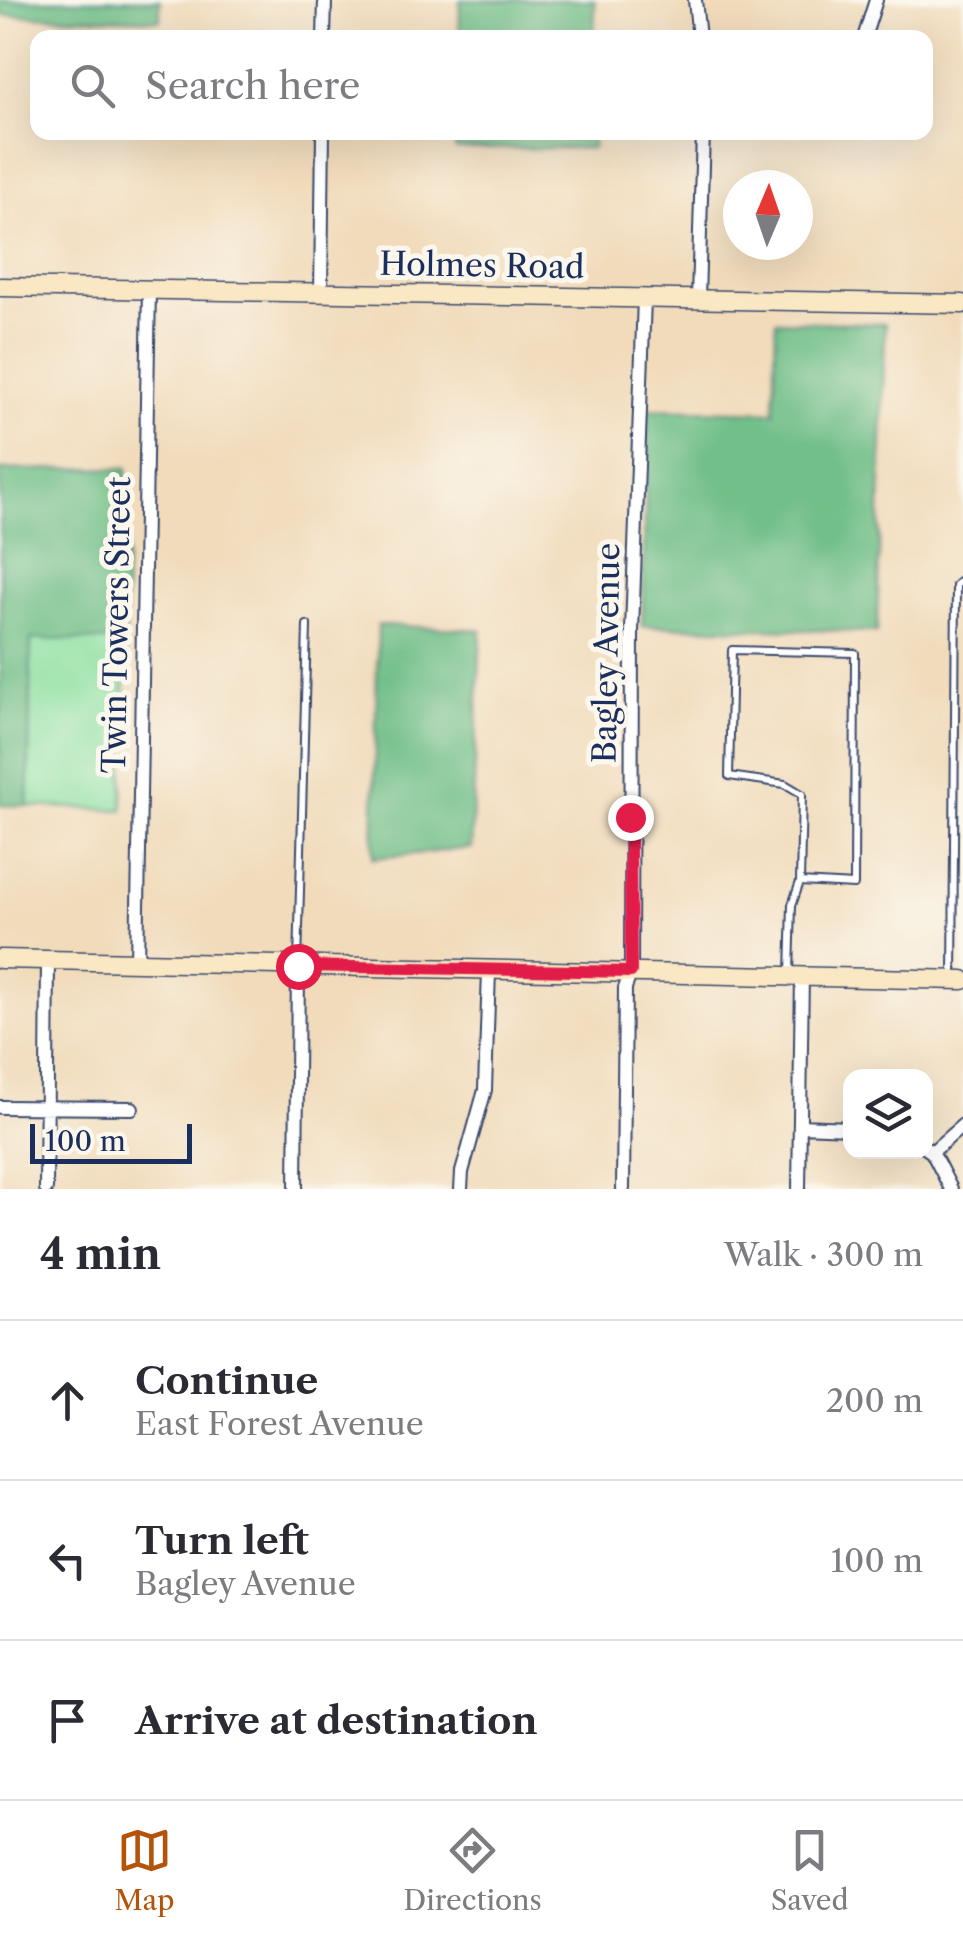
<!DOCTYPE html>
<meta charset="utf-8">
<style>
:root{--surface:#fff;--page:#f2f2f3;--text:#2b2b33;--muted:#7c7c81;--line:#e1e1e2;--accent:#b45309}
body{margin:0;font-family:"Libre Caslon Text",serif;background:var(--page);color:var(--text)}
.controls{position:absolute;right:30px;bottom:30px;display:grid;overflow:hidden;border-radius:20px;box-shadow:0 10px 40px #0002}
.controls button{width:90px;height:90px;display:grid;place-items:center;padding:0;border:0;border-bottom:2px solid var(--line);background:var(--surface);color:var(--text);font:50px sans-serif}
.compass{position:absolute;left:723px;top:170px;width:90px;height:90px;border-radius:50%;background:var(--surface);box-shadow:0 10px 40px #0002;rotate:2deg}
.scale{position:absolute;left:30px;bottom:25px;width:162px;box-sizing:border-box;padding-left:10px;border:5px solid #1b2f5e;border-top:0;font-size:28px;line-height:35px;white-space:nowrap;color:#1b2f5e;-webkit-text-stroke:8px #fbf7ec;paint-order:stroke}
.stop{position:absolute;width:30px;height:30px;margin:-22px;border:8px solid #e11d48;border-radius:50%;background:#fff}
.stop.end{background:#e11d48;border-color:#fff;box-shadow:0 2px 10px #0008}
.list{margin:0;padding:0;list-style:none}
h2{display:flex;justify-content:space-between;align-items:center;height:130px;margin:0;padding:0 40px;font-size:42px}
h2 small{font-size:32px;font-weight:400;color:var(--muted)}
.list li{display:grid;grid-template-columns:65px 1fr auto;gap:30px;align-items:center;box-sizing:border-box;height:160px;padding:0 40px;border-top:2px solid var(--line)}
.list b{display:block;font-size:38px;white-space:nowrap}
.list p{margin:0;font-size:32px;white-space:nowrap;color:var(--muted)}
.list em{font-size:32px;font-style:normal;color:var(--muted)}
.icon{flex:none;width:55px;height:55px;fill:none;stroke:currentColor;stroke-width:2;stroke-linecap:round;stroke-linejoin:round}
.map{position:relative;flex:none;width:963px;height:1189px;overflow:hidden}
.search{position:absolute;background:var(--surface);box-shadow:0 10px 40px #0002;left:30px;right:30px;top:30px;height:110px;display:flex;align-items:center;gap:25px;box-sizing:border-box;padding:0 35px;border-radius:20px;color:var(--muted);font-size:38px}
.sheet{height:610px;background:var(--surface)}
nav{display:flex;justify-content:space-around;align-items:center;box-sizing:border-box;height:140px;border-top:2px solid var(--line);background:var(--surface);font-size:28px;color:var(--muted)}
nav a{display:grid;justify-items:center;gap:5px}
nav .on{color:var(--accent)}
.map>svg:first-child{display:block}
.green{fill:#8de1a3;stroke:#548880;stroke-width:2.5}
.forest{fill:#72bf89;stroke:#467774;stroke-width:2.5}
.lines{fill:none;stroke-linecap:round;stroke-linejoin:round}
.lane-casing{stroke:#3b496c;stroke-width:10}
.street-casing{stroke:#3b496c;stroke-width:16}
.secondary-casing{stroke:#3b496c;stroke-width:21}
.lane{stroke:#fff;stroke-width:6}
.street{stroke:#fff;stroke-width:12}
.secondary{stroke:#fae7c3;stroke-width:18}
.route{stroke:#e11d48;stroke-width:12}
.labels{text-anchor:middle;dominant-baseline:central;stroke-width:10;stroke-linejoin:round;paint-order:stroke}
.street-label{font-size:32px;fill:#1b2f5e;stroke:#fbf7ec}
</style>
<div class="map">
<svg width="963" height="1189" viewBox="0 0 963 1189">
<rect width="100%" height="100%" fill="#fbf7ec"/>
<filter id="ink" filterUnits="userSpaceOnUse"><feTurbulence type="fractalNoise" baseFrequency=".01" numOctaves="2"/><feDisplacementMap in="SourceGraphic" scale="20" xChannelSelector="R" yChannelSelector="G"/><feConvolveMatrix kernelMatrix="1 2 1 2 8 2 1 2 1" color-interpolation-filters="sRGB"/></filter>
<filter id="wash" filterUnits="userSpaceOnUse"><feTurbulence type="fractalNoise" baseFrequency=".0048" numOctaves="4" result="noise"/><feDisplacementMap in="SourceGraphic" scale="40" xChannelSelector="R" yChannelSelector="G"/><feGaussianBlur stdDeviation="2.25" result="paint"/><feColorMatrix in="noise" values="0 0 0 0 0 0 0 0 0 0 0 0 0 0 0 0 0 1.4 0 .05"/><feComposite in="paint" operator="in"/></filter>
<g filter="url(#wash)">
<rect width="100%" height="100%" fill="#f1dbbb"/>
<path class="green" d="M31,638L125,641L123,810L28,806Z"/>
<path class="forest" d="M0,0H160V20L0,15Z
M460,0H595L594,37H459Z
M456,133H593L592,148L455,149Z
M776,321L885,324L877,632L642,626L648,409L774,412Z
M127,468L125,641L31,639L28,806L0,805V470Z
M378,625L481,630L471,848L373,858Z"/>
</g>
<g filter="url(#ink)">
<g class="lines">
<defs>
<path id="lane" d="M298,965L307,625
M790,973L792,905L800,882L854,885L855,653L732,650L729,776L785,784L802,794L800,882
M953,978L956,585L963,579"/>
<path id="street" d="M695,0L699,38
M324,38L325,0
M864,38L876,0
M321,293L323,132
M698,298L703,132
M137,963L149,289
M0,1107L132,1108
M800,1126L850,1128
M926,1148L932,1152L951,1189
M932,1152L963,1125
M46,1189L48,960
M296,1189L298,967
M461,1189L462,1172L485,1090L489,971
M623,1189L625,988L631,972L632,631L644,298
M799,1189L802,975"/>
<path id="secondary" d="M0,287L963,304
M0,959L963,980"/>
</defs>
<use href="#lane" class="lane-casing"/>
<use href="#street" class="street-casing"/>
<use href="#secondary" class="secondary-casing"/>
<use href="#lane" class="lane"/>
<use href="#street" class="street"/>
<use href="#secondary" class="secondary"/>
</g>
</g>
<g class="lines" filter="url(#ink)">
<path class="route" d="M298,966L631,972L630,817"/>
</g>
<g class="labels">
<g class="street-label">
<text transform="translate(482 265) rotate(1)">Holmes Road</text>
<text transform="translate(116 625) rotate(-89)">Twin Towers Street</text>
<text transform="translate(606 653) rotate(-89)">Bagley Avenue</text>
</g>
</g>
</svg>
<div class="controls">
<button><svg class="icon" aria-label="layers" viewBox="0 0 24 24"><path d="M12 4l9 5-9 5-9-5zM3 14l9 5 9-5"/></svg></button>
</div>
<svg class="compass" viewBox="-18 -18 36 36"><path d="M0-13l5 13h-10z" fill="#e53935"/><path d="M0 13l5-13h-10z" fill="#7c7c81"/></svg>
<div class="scale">100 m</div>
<div class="stop" style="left:298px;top:966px"></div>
<div class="stop end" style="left:630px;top:817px"></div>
<div class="search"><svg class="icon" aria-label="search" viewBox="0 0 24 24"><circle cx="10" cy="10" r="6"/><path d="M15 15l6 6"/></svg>Search here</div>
</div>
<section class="sheet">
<h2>4 min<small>Walk · 300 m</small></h2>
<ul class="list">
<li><svg class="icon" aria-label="ahead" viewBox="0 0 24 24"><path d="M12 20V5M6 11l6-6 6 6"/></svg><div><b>Continue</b><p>East Forest Avenue</p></div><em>200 m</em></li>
<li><svg class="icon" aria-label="left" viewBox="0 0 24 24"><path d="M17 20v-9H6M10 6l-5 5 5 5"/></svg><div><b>Turn left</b><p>Bagley Avenue</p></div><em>100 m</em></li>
<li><svg class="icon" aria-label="arrive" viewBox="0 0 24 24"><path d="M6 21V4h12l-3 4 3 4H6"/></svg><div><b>Arrive at destination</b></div></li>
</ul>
</section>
<nav>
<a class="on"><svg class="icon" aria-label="map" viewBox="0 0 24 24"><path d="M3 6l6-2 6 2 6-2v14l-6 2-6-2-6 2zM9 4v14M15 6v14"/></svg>Map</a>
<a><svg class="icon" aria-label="directions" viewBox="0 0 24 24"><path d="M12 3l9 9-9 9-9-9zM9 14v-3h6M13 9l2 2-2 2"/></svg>Directions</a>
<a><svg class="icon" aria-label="saved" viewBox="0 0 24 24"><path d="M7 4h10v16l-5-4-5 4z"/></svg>Saved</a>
</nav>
